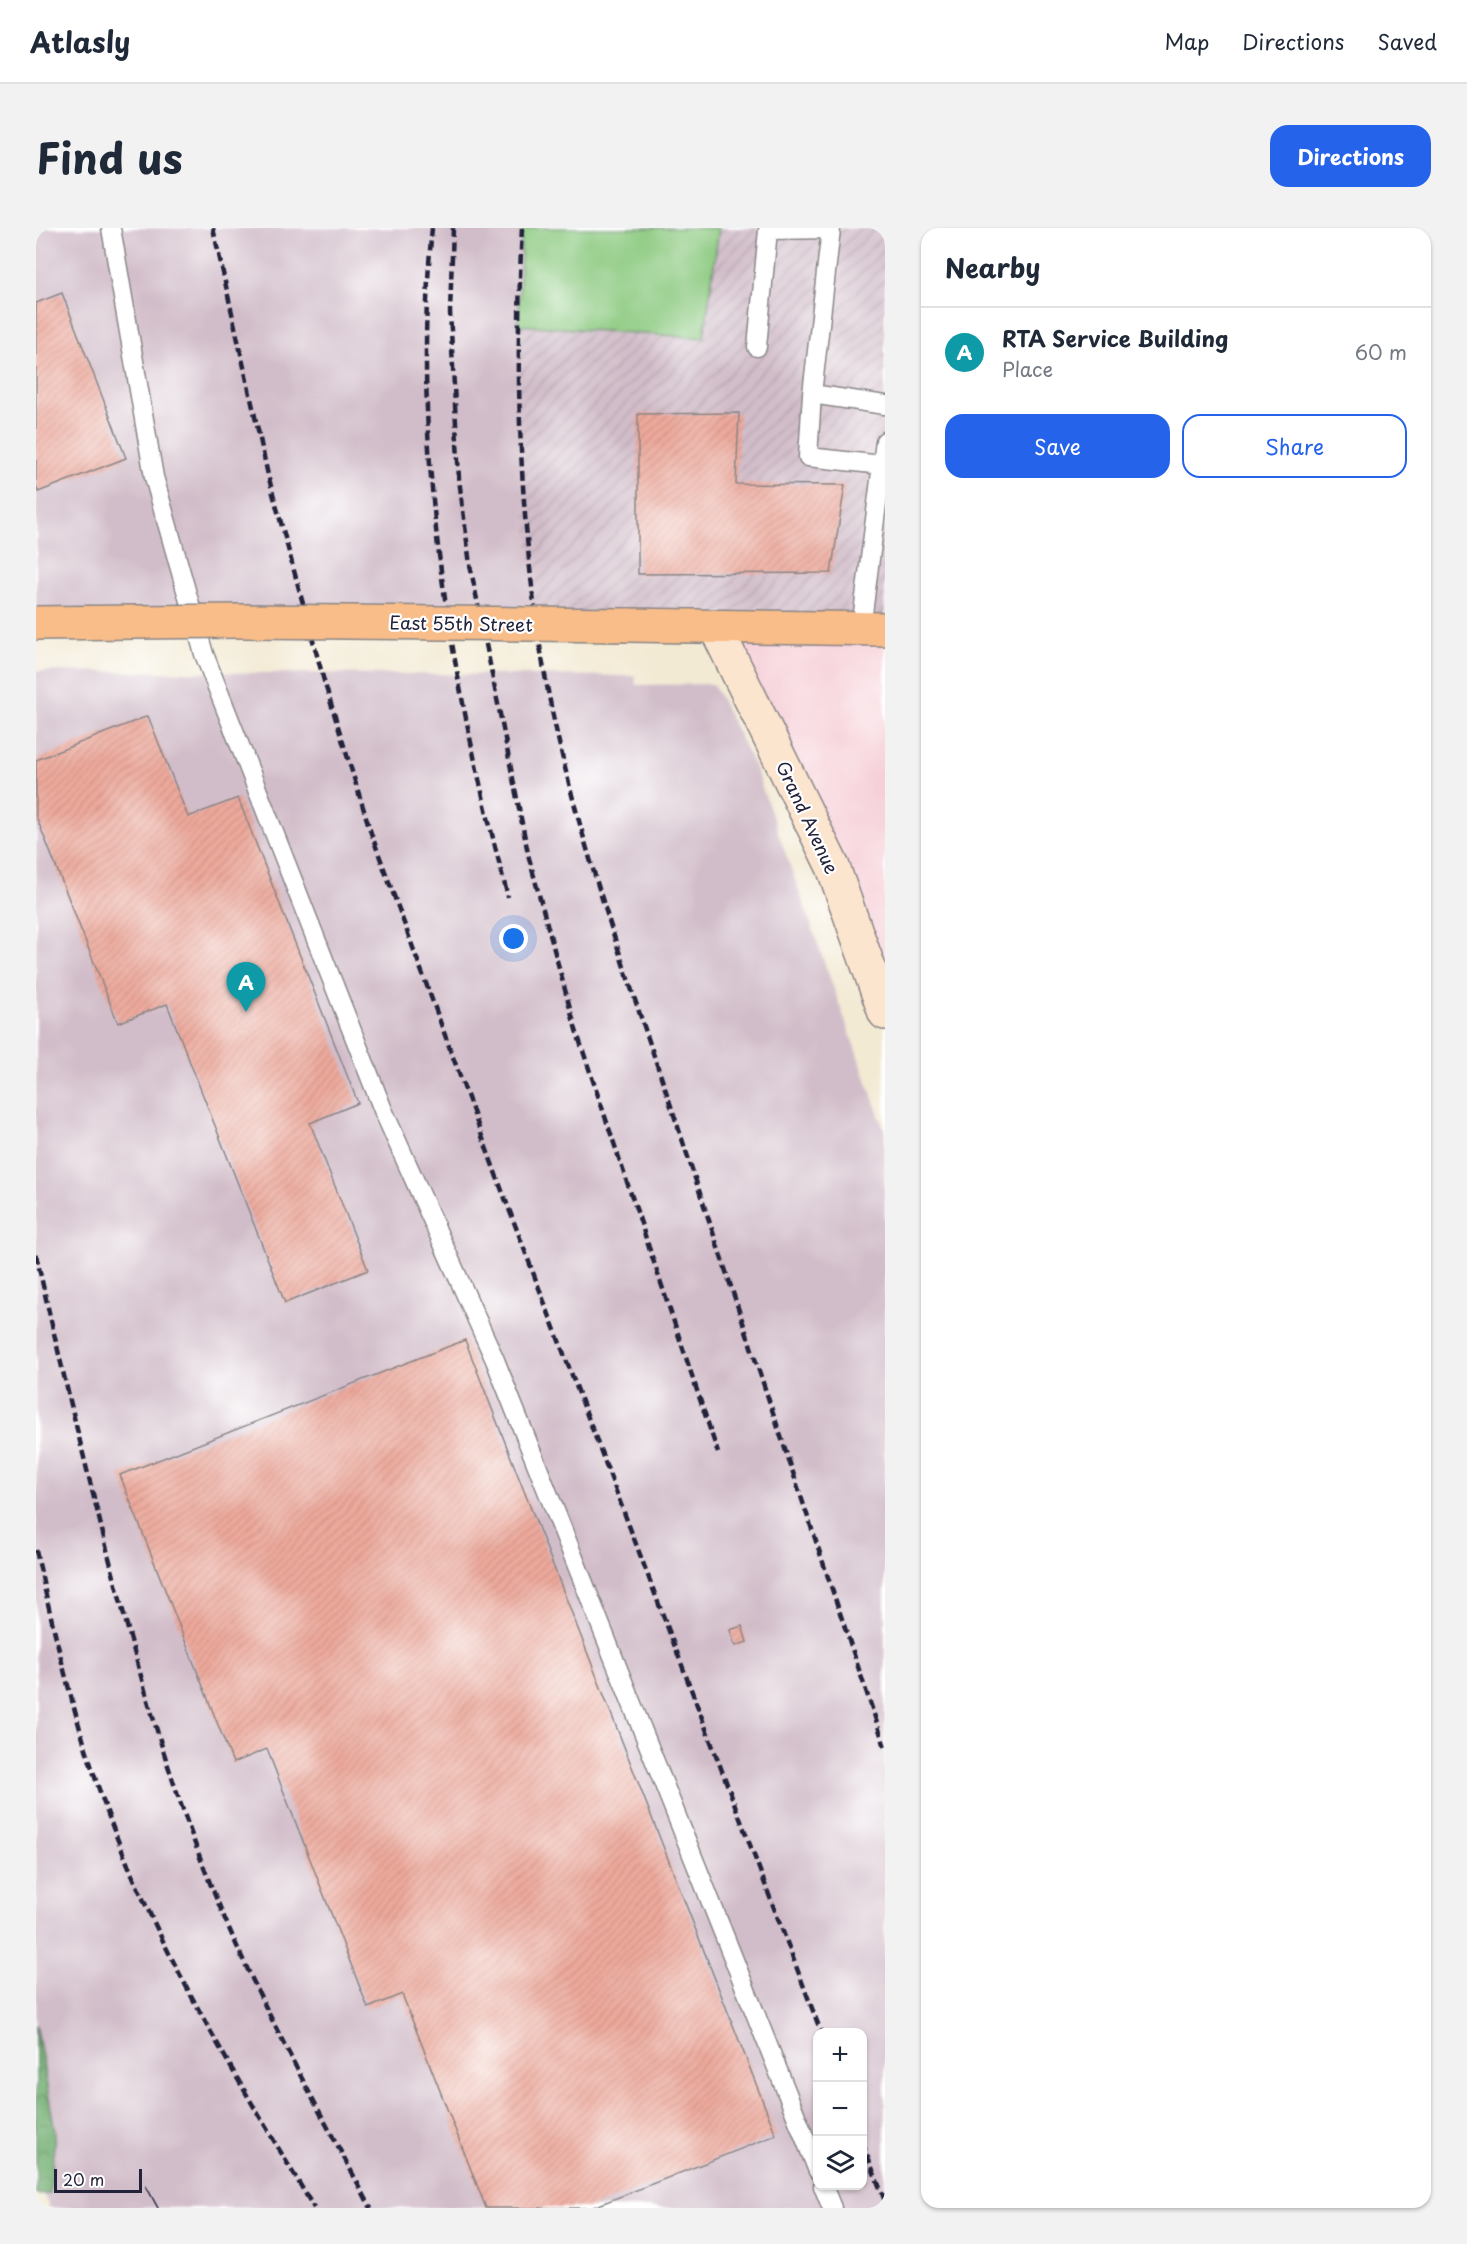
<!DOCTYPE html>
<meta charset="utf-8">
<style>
:root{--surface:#fff;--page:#f2f2f3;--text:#1f2937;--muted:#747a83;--line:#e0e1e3;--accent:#2563eb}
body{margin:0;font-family:"Playpen Sans",sans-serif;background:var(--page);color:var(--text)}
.controls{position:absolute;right:18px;bottom:18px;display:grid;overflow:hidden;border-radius:12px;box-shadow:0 2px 4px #0004}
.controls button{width:54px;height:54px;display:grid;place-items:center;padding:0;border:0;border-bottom:2px solid var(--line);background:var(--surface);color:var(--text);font:30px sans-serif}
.scale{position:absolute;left:18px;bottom:15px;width:88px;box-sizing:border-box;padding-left:6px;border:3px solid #22223b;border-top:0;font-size:16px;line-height:21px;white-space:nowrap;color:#22223b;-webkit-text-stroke:4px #fff;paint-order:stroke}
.you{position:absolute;left:478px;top:711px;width:21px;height:21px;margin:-15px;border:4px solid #fff;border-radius:50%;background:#1a73e8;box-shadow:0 0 0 9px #1a73e833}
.badge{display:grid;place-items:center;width:39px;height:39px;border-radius:50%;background:var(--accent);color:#fff;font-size:20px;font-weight:700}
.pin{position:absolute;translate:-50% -50px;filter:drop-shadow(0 2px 3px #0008)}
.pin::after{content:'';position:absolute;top:32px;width:21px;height:18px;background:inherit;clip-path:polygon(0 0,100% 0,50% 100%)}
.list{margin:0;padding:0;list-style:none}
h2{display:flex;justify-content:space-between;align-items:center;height:78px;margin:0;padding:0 24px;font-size:26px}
h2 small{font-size:20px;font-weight:400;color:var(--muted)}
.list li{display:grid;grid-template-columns:39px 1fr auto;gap:18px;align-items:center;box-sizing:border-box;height:90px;padding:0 24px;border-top:2px solid var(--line)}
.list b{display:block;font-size:22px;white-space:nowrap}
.list p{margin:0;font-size:20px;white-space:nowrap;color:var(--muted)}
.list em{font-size:20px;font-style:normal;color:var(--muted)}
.actions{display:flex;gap:12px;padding:18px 24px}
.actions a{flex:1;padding:14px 0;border:2px solid var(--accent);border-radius:18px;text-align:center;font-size:21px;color:var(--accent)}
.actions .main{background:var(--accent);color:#fff}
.icon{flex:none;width:33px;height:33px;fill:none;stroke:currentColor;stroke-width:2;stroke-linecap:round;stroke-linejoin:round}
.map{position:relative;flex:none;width:849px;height:1980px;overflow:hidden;border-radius:18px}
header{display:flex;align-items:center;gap:36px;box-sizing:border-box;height:84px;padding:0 30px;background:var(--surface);border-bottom:2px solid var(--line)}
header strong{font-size:28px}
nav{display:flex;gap:33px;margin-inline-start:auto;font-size:21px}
.intro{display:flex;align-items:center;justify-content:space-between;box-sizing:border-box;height:144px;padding:0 36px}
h1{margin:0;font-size:42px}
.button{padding:15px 27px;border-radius:18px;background:var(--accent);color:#fff;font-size:21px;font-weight:700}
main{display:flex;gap:36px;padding:0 36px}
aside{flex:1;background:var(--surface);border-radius:18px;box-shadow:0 2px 4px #0004}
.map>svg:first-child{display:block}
.built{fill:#f6cfd7}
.industrial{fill:url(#industrial-furrows)}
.railway{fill:#d1bdc9;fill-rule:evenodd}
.grass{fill:#8bc97f;stroke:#56765d;stroke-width:1.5}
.forest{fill:url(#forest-crowns);stroke:#496854;stroke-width:1.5}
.building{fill:url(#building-hatch)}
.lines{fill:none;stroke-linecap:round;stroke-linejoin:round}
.lane-casing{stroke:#8a8688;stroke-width:21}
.secondary-casing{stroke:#8a8688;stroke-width:36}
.primary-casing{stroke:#8a8688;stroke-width:36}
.lane{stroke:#fff;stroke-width:18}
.secondary{stroke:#fce5cf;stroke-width:33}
.primary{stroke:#f8bd88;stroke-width:33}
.tram{stroke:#22223b;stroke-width:1.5}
.rail{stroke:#22223b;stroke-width:4.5;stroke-dasharray:9 4.5;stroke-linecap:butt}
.primary-bridge-casing{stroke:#8a8688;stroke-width:36;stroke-linecap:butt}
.primary-bridge{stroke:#f8bd88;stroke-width:33}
.labels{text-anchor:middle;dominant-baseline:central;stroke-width:4.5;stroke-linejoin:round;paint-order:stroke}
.street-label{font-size:18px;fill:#22223b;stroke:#fff}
</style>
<header>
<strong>Atlasly</strong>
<nav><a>Map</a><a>Directions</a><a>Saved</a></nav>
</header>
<div class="intro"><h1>Find us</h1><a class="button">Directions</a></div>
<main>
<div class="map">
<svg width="849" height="1980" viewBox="0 0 849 1980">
<defs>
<pattern id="industrial-furrows" width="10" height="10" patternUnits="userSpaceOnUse" patternTransform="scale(1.5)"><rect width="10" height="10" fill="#d1bdc9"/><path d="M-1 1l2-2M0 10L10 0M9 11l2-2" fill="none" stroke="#b3a2ae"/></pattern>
<pattern id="forest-crowns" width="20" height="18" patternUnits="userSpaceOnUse" patternTransform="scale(1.5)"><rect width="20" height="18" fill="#70ad6e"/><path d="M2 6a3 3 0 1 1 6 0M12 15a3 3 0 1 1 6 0" fill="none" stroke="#5c8c5c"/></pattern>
<pattern id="building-hatch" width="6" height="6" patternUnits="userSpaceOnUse" patternTransform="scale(1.5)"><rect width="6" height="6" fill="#eda99b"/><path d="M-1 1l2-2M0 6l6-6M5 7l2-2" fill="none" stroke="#cb9186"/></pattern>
</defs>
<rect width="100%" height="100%" fill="#fff"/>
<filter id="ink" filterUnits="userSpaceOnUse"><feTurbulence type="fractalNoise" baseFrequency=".0167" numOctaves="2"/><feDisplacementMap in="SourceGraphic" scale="12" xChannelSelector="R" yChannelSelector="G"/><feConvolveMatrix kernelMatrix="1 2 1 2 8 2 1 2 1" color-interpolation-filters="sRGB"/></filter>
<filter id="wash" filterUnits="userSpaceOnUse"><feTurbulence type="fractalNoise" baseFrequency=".008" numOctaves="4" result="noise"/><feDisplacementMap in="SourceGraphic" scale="24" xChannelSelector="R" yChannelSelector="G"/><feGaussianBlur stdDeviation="1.35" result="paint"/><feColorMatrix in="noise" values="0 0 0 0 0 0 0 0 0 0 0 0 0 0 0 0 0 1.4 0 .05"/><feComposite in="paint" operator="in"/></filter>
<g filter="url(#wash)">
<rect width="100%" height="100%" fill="#f3ead4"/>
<path class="built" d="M680,400L849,401V734L833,739Z"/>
<path class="industrial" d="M683,0H849V401L502,396L490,300L482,185V97L668,110Z"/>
<path class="railway" d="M0,0H486L482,71V185L490,300L502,396L0,395Z
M0,443L599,448L600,457L677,456L718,537L849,904V1980H13L0,1941ZM782,1804H826V1958H782Z"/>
<path class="grass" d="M486,0H683L668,110L482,97Z"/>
<path class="forest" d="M0,1796L19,1904L14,1966L0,1967Z"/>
<g id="blocks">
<path class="building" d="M26,65L90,230L2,264L0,258V75Z
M703,185L700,256L809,257L795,345L602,346V186Z
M112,488L152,589L202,570L322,875L274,895L332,1042L249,1075L131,776L82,795L0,588V532Z
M429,1112L740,1907L555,1980H450L366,1766L332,1780L231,1521L197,1535L84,1247Z
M706,1398L711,1414L699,1418L694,1402Z"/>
</g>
</g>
<g filter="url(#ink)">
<use href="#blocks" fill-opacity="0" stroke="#8a8688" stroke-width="1.5"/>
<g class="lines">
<defs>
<path id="lane" d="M75,0L118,249L168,426L347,882L459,1132L782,1943
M721,119L732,2L795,1L776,166
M846,237L772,229L776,166L849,177
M825,401L849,213
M787,1958L796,1980"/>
<path id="secondary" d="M680,400L797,639L849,785"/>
<path id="primary" d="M591,397L849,401"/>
</defs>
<use href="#lane" class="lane-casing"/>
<use href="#secondary" class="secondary-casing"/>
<use href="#primary" class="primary-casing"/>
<use href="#lane" class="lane"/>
<use href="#secondary" class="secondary"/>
<use href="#primary" class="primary"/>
<path class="tram" d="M110,1958L122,1980"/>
<path class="rail" d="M177,0L232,247L288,453L335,605L462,952L785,1804
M396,0C374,224 415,453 472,669
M417,0L414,84L423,251L434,337L493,630L540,802L682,1225
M486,0C479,140 483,280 504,418C530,582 589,740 641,896C710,1104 779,1311 849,1519
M0,1026C21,1122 45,1218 69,1314C99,1431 131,1548 176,1660C221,1771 279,1875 335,1980
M0,1322C23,1427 48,1533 90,1632C141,1754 211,1867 278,1980
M826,1914L849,1973"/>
<defs>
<path id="primary-bridge" d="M0,395L204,393L591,397"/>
</defs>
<use href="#primary-bridge" class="primary-bridge-casing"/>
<use href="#primary-bridge" class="primary-bridge"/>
</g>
</g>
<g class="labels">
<g class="street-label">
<text transform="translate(425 395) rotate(1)">East 55th Street</text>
<text transform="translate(772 589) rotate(65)">Grand Avenue</text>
</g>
</g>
</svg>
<div class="controls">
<button>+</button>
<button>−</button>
<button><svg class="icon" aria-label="layers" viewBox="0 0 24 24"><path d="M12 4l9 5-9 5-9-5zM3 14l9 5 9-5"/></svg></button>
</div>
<div class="scale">20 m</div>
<div class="you"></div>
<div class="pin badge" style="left:210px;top:784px;background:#0f9aa8">A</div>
</div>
<aside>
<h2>Nearby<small></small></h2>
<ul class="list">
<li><span class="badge" style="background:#0f9aa8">A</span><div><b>RTA Service Building</b><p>Place</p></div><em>60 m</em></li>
</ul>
<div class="actions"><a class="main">Save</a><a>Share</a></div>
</aside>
</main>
